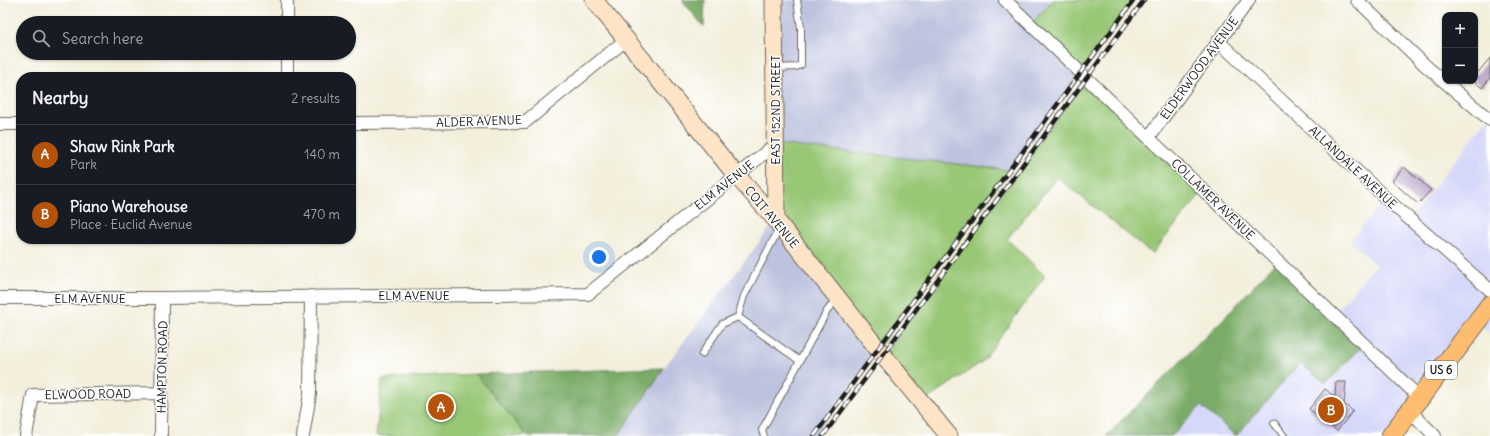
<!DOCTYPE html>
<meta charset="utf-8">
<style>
:root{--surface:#171b24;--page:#20242c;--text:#f1f3f6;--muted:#9ea1a6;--line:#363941;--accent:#b45309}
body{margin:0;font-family:Delius,sans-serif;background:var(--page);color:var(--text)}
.controls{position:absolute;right:12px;top:12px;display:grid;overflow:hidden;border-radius:8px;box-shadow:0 1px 3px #0004}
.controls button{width:36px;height:36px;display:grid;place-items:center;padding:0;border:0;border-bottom:1px solid var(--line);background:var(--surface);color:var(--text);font:20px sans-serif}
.you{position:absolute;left:599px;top:257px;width:14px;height:14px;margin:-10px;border:3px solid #fff;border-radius:50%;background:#1a73e8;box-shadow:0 0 0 6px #1a73e833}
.badge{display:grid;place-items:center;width:26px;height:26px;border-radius:50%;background:var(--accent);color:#fff;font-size:13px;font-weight:700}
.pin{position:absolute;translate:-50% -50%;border:2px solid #fff;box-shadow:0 1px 4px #0006}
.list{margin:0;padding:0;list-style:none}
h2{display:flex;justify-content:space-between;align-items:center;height:52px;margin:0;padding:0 16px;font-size:17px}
h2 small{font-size:13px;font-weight:400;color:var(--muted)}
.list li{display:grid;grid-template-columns:26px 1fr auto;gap:12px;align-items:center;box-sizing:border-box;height:60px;padding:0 16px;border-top:1px solid var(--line)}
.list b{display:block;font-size:15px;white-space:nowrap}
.list p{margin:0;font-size:13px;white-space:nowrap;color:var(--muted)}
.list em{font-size:13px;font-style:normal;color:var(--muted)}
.icon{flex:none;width:22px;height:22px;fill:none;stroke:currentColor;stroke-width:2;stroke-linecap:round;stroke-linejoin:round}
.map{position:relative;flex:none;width:1490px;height:436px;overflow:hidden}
.search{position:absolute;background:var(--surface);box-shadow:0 1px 3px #0004;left:16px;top:16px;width:340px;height:44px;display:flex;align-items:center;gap:10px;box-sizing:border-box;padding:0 14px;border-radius:22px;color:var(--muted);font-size:15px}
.panel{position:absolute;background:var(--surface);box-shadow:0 1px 3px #0004;left:16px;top:72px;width:340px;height:172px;border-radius:16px}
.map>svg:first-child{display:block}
.built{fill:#d5d8f9}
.industrial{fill:#bdc3de}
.green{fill:#98c776;stroke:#5a7249}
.forest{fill:#7aac67;stroke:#4b6442}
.building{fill:#b49bc3}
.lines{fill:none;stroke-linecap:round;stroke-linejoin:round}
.lane-casing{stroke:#67665f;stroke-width:8}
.street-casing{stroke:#67665f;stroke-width:14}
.secondary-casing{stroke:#67665f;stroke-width:19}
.primary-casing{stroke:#67665f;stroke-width:21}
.lane{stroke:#fff;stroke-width:6}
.street{stroke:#fff;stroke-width:12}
.secondary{stroke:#fee4c6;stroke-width:17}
.primary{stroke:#fdbc70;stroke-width:19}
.rail-casing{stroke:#1c1c1c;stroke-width:4.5}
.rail{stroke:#fff;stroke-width:3;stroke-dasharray:9;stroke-linecap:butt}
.labels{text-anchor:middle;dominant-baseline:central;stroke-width:3;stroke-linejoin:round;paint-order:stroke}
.shield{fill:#fff;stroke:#606060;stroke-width:1}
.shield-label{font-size:11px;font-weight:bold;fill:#1c1c1c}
.street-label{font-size:12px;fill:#1c1c1c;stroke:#fff}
</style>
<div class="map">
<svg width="1490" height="436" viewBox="0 0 1490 436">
<rect width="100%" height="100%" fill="#fff"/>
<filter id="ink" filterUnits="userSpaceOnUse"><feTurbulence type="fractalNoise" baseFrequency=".025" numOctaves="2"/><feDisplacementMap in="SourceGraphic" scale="8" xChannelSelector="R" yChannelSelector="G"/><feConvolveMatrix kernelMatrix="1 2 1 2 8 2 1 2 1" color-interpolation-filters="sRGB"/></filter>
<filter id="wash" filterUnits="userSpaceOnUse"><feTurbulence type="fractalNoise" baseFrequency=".012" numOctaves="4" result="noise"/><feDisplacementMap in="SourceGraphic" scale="16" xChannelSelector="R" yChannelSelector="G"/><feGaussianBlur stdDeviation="0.9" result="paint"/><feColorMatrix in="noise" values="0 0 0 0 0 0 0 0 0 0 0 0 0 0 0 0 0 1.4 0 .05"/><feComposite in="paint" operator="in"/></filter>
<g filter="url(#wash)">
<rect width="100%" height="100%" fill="#f3efdc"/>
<path class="built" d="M1488,118L1490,120V334L1477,322L1391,436H1236L1300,363L1333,314L1376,265L1350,241L1386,198L1410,219Z
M1201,406L1235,436H1172Z"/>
<path class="industrial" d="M774,0H1053L1031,24L1080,71L1074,82L1010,170L776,144Z
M776,220L878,349L814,436H618L664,368Z"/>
<path class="green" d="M1053,0H1134L1091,60L1080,71L1031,24Z
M1086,78L1204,190L1152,254L1057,177L1007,239L1045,276L983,361L922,403L884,356L894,340Z
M776,144L1010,170L878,349L776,220Z
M476,374L527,436H376L382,379Z"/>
<path class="forest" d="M682,0H705L704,27Z
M1277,261L1364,344L1326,384L1300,363L1236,436L1201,406L1172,436H1106L1227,315Z
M664,368L618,436H527L476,374Z"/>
<g id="blocks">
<path class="building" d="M1490,58V78L1482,88L1475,82V76Z
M1404,167L1431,190L1418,204L1392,181Z
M1336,382H1346L1344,404L1353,411L1337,431L1309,409L1325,389L1335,397Z"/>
</g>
</g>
<g filter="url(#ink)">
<use href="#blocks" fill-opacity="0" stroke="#67665f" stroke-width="1"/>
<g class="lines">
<defs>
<path id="lane" d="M777,68L796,67L801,65V28L797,0
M738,317L800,361
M702,354L722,324L738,317L744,296L780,227
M1274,423L1284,436
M764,436L762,430L827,311L837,298"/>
<path id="street" d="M287,0V23
M1005,0L1420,398
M1357,0L1427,67L1490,120
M1218,41L1390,202L1490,290
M287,53V77
M351,123L525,122L627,39
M0,124H21
M1149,137L1249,0
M0,298H162L588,294L776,144
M1410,411L1435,436
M26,436L33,395L161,393
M161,436L162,298
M303,436L310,394L311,296"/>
<path id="secondary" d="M594,0L736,175L776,220L878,349L949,436
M774,0L776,220"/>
<path id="primary" d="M1391,436L1490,305"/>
</defs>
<use href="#lane" class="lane-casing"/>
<use href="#street" class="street-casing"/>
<use href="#secondary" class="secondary-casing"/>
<use href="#primary" class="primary-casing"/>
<use href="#lane" class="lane"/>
<use href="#street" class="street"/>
<use href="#secondary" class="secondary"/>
<use href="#primary" class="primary"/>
<defs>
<path id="rail" d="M814,436L1134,0
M823,436L1144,0"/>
</defs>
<use href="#rail" class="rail-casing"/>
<use href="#rail" class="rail"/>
</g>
</g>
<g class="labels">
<rect class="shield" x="1425" y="361" width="32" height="18" rx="3"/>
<g class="shield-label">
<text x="1441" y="370">US 6</text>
</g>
<g class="street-label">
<text transform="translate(1199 68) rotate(-54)">ELDERWOOD AVENUE</text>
<text transform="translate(775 110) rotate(-90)">EAST 152ND STREET</text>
<text transform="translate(479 121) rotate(-2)">ALDER AVENUE</text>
<text transform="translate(1353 167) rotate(43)">ALLANDALE AVENUE</text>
<text transform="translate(724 185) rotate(-38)">ELM AVENUE</text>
<text transform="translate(1213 199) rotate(44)">COLLAMER AVENUE</text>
<text transform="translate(772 217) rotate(50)">COIT AVENUE</text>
<text x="414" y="295">ELM AVENUE</text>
<text x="90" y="298">ELM AVENUE</text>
<text transform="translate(162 367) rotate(-89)">HAMPTON ROAD</text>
<text transform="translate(88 394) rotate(-1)">ELWOOD ROAD</text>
</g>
</g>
</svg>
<div class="controls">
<button>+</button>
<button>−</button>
</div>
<div class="you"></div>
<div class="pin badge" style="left:441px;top:407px">A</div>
<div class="pin badge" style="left:1331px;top:410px">B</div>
<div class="search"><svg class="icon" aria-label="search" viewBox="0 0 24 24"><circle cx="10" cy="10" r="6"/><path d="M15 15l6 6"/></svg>Search here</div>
<section class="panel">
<h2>Nearby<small>2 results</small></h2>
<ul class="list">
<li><span class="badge">A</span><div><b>Shaw Rink Park</b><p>Park</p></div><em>140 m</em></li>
<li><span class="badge">B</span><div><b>Piano Warehouse</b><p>Place · Euclid Avenue</p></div><em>470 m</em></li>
</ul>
</section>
</div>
